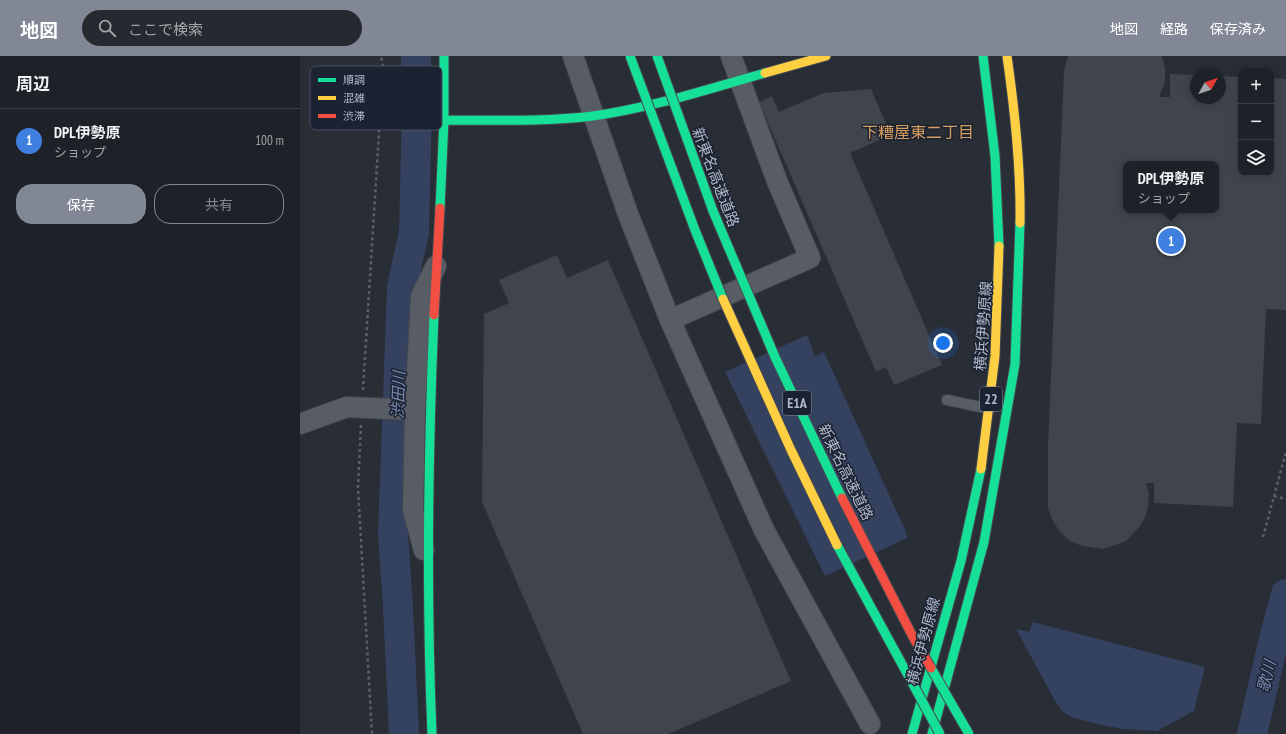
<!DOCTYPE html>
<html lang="ja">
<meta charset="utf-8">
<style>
:root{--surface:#1e2228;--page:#262a30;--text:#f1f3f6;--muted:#a1a4a8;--line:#3c3f45;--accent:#818795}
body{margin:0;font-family:"PT Sans Narrow","Noto Sans JP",sans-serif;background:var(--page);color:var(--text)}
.controls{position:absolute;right:12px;top:12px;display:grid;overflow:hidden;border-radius:8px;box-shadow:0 2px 10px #0003}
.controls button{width:36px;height:36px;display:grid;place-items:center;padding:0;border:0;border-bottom:1px solid var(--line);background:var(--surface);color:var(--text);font:20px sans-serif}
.compass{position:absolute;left:890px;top:12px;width:36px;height:36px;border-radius:50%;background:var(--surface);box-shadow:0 2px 10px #0003;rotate:50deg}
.you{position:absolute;left:643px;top:287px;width:14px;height:14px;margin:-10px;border:3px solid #fff;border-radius:50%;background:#1a73e8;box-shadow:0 0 0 6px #1a73e833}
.badge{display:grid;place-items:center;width:26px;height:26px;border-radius:50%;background:var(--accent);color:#fff;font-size:13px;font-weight:700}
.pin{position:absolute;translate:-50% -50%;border:2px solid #fff;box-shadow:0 1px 4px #0006}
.popup{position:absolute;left:823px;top:105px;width:96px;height:52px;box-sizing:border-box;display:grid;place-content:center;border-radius:8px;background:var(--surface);filter:drop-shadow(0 1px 3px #0005);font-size:13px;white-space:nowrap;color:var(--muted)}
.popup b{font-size:15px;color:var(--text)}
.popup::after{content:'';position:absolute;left:50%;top:100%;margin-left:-8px;border:8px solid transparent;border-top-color:var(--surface)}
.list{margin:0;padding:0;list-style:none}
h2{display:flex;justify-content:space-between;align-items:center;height:52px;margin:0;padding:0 16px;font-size:17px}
h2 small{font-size:13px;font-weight:400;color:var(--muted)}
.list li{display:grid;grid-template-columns:26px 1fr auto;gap:12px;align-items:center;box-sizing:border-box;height:64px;padding:0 16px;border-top:1px solid var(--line)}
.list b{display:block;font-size:15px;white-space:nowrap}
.list p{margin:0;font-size:13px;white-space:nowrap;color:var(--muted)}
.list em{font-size:13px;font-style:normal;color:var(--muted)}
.actions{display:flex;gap:8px;padding:12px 16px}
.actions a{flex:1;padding:9px 0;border:1px solid var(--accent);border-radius:16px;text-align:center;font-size:14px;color:var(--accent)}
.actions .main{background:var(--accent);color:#fff}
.icon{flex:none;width:22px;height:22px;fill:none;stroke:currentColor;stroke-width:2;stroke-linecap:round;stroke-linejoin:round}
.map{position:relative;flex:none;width:986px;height:678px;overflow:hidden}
header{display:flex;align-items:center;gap:24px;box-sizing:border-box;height:56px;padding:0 20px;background:var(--accent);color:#fff}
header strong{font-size:19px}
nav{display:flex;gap:22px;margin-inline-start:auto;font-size:14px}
.search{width:280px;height:36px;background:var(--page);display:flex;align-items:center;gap:10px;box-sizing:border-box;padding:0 14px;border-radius:22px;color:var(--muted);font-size:15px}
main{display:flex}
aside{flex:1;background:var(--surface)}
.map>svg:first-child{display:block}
.water{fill:#344260}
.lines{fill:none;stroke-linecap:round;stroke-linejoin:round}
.river{stroke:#344260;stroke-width:30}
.building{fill:#40444c;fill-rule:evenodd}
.lane-casing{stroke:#44484f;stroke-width:12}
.street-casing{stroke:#44484f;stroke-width:22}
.fast-casing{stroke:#44484f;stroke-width:11}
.slow-casing{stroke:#44484f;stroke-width:11}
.jam-casing{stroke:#44484f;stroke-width:11}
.path{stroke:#5b6068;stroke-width:2.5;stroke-dasharray:3 3;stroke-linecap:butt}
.lane{stroke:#585c64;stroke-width:10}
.street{stroke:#585c64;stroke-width:20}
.fast{stroke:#16e098;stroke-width:9}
.slow{stroke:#ffcf43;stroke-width:9}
.jam{stroke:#f24e42;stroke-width:9}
.fast-bridge-casing{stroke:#454951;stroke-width:11;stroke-linecap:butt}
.slow-bridge-casing{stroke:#454951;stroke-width:11;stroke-linecap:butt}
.jam-bridge-casing{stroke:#454951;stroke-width:11;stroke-linecap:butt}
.fast-bridge{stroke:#16e098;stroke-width:9}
.slow-bridge{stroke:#ffcf43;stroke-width:9}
.jam-bridge{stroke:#f24e42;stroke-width:9}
.labels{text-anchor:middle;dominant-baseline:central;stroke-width:3;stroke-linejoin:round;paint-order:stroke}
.shield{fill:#1b2231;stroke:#848b9b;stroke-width:1}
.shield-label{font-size:14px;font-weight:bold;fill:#b1b8c8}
.street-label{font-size:15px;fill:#b1b8c8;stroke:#1b2231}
.neighbourhood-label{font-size:16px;fill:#d69e5e;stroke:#1b2231}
.water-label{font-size:16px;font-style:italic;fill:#798bb1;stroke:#1b2231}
.key{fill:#1b2231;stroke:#484f5e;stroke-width:1}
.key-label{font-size:11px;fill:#b1b8c8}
</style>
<header>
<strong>地図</strong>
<div class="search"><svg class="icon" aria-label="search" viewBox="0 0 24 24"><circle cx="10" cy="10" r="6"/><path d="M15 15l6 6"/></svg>ここで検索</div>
<nav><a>地図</a><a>経路</a><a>保存済み</a></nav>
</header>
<main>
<aside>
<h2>周辺<small></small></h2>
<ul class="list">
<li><span class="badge" style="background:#3f7fe0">1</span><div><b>DPL伊勢原</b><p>ショップ</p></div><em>100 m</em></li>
</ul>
<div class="actions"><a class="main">保存</a><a>共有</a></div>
</aside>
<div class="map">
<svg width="986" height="678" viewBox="0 0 986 678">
<rect width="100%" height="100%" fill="#282d36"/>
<path class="water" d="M507,279L515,300L524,296L606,476L607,482L525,520L425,316Z
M733,566L905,611L894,655L857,675L823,673L801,669L771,661L761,654L754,643L716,573L729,576Z"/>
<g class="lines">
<path class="river" d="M104,678L98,551L93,478L102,231L114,176L117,51L116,0
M952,678L974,583L986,538"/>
</g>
<path class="building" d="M768,0H862L865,13V25L859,41H870V18L896,19V42H920V20L941,21V117H971V22L986,23V254L966,253L961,368L937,367L933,451L854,447V427H846L849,438L848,450L846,460L840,470L826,485L804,493L782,490L770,485L760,476L753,465L748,452V390L764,14ZM826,108H916V154H826Z
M571,33L591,79L550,97L642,309L594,329L586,311L576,316L459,46L472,40L479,56L523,37Z
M257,199L267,222L308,204L491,625L368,678H283L182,446L184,258L209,247L199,224Z"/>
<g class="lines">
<defs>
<path id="lane" d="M647,344L690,353"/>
<path id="street" d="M273,0L328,158L370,264L464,474L570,668
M370,264L510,202L477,125L431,0
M0,368L47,351L115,354
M124,494L113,454L115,354L121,240L136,210"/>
<path id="fast" d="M683,0L695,100L699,190
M144,64C194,64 244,66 293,60C351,52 408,33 465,17
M140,152L144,64V0
M132,678C126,538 128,399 134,259
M612,678L661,505L681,413
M632,678L684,486L715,308L720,167"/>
<path id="slow" d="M707,0C715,56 721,111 720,167
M465,17L526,0
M681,413L695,300L699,190"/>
<path id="jam" d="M134,259L140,152"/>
</defs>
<use href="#lane" class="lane-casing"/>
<use href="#street" class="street-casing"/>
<use href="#fast" class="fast-casing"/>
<use href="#slow" class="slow-casing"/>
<use href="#jam" class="jam-casing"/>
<path class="path" d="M63,334L83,12L81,0
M61,369L58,431L72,678
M974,440L986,443
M963,481L986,396"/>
<use href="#lane" class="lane"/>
<use href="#street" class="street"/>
<use href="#fast" class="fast"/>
<use href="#slow" class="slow"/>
<use href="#jam" class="jam"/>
<defs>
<path id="fast-bridge" d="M330,0L395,174L423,243
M357,0L413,155L475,301L542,442
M537,489L640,678
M631,612L669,678"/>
<path id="slow-bridge" d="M423,243L491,394L537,489"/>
<path id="jam-bridge" d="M542,442L613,581L631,612"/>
</defs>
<use href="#fast-bridge" class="fast-bridge-casing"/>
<use href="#slow-bridge" class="slow-bridge-casing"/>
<use href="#jam-bridge" class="jam-bridge-casing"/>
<use href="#fast-bridge" class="fast-bridge"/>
<use href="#slow-bridge" class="slow-bridge"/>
<use href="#jam-bridge" class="jam-bridge"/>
</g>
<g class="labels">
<g class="shield">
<rect x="680" y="331" width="22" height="24" rx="3"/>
<rect x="483" y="335" width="28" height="24" rx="3"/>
</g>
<g class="shield-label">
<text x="691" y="343">22</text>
<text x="497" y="347">E1A</text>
</g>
<g class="street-label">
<text transform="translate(416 121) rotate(69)">新東名高速道路</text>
<text transform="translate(683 270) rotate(-86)">横浜伊勢原線</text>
<text transform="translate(546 416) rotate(64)">新東名高速道路</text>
<text transform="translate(623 585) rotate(-75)">横浜伊勢原線</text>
</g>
<g class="neighbourhood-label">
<text x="618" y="76">下糟屋東二丁目</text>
</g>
<g class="water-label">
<text transform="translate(98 339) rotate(-88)">渋田川</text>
<text transform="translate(966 620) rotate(-76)">歌川</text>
</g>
</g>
<rect x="10" y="10" width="132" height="64" rx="6" class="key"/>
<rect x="18" y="22" width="18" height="4" fill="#16e098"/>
<rect x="18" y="40" width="18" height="4" fill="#ffcf43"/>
<rect x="18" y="58" width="18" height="4" fill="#f24e42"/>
<g class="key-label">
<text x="43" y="28">順調</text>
<text x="43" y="46">混雑</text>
<text x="43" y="64">渋滞</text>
</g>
</svg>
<div class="controls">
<button>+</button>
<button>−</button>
<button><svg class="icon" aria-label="layers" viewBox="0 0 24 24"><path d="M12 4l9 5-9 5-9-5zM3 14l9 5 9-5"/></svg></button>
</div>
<svg class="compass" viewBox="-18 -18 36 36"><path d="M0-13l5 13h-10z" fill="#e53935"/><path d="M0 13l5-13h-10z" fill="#a1a4a8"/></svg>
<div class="you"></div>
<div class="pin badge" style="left:871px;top:185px;background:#3f7fe0">1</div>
<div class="popup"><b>DPL伊勢原</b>ショップ</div>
</div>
</main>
